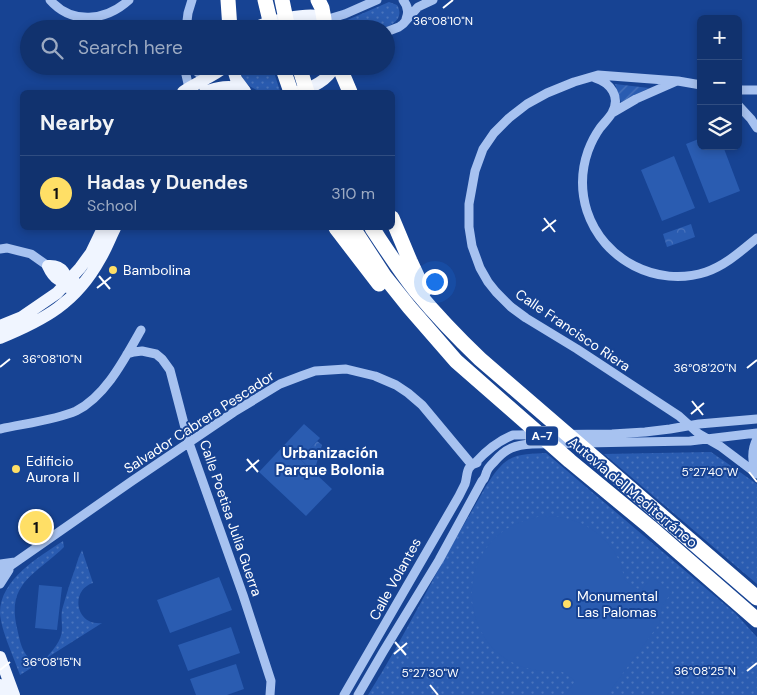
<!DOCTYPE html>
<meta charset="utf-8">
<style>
:root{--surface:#11326e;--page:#1a3a73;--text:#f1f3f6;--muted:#9caac2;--line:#304d81;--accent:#ffdf66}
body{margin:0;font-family:"DM Sans",sans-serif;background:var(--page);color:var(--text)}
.controls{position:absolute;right:15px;top:15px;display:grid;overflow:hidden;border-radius:8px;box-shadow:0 2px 8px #0003}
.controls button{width:45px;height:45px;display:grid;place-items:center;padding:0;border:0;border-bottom:1px solid var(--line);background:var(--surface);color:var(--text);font:25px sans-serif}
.you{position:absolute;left:434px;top:281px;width:18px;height:18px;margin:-12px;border:4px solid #fff;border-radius:50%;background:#1a73e8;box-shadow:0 0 0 8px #1a73e833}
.badge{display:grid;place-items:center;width:32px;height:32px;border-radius:50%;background:var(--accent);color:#111;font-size:16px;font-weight:700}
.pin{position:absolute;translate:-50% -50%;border:2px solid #fff;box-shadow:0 1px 5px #0006}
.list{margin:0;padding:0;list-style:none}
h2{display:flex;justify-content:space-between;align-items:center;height:65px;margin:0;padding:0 20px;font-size:21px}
h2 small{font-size:16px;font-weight:400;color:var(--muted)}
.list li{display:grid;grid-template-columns:32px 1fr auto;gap:15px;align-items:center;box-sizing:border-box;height:75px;padding:0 20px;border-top:1px solid var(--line)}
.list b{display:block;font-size:19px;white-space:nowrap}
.list p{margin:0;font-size:16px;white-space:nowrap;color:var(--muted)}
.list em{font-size:16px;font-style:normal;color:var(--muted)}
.icon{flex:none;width:28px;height:28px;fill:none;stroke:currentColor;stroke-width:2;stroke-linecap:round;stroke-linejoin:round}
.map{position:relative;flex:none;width:757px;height:695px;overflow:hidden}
.search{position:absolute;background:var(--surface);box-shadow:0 2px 8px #0003;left:20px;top:20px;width:375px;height:55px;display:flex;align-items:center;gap:12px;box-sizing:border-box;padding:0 18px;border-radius:28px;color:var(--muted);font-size:19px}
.panel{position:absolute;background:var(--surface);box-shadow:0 2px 8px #0003;left:20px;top:90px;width:375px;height:140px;border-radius:8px}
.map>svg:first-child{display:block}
.grass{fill:url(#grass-dots)}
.park{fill:url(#park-crowns)}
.garden{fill:url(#garden-furrows)}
.pitch{fill:#2a5cb1}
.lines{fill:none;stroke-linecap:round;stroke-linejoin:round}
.minor{stroke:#a7c2f0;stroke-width:9}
.major{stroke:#f0f5ff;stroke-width:12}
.highway{stroke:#fff;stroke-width:15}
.ticks{fill:none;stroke:#fff;stroke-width:2}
.poi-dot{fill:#ffdf66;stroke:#174393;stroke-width:2}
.labels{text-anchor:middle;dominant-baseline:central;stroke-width:4;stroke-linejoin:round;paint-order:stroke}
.shield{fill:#174393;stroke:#b9c7df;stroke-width:1}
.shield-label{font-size:12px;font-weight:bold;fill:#fff}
.poi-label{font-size:14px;fill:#fff;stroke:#174393;text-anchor:start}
.street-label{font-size:14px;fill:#fff;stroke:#174393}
.neighbourhood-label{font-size:15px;font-weight:bold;fill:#fff;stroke:#174393}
.ticks-label{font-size:12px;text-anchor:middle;fill:#fff;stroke:#174393;stroke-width:4;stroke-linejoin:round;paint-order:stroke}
</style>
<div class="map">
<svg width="757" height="695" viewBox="0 0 757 695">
<defs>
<pattern id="grass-dots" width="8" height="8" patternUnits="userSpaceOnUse" patternTransform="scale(1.25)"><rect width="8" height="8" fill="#2a5cb1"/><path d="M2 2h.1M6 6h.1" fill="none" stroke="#4a74bd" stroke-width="1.8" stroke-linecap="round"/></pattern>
<pattern id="park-crowns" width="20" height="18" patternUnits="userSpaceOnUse" patternTransform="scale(1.25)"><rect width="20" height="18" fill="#2a5cb1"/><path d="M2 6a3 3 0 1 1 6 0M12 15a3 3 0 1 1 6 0" fill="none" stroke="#4a74bd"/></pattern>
<pattern id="garden-furrows" width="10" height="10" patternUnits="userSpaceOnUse" patternTransform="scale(1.25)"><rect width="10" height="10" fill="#2a5cb1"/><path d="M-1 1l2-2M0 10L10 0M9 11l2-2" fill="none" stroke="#4a74bd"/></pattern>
</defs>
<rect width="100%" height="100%" fill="#174393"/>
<path class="grass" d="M389,2L397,5C405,18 392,27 379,29C367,31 348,29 335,29L338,24Z
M239,66H272L280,91C259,94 243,89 239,66Z
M711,452L757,484V584L604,454Z
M546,453L735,613L757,637V695H368C406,635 436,570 473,509C482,494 493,470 508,460C519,453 534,454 546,453Z
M63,541L64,547C37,574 6,582 17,628C21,646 22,653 36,665L20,675C14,657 1,631 0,613C0,579 39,557 63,541Z
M82,550L93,583C70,590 75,626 102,623L45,659C52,651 62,641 62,629C62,622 61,617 62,610C66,596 70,582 75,569C77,562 79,556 82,550Z"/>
<path class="park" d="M691,224L695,237L667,247L663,234Z
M317,441L322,445L314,472L300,459Z"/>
<path class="garden" d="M615,84L649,88L621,102Z"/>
<path class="pitch" d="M701,138V146H723L740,191L709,203L686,144Z
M674,156L695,208L662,221L641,170Z
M304,424L320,438L300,459L332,489L306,516L259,472Z
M541,516C571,515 601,528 616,555C619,559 621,564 622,569C623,572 624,578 625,580C628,584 637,588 641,591L652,577L672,592L662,606L659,624L607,695H566L575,681C571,678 565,672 559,671C555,670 549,671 544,671C528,670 511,664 498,653C462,621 463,561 502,532C514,523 527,520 541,516Z
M219,577L232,610L170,633L157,600Z
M39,585L62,587L57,630L35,628Z
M231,627L240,653L188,671L178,645Z
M236,664L244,689L227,695H196L190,679Z"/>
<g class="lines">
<path class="minor" d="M50,0C72,25 106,21 129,0
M403,0C408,6 409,12 406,19
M325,20L345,14L377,0
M186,29L188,13L192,0
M386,32L399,27L403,24L418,7L433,0
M184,66L189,88
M190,66L201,75L211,76
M595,78C611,83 621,97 612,113C609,118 604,123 600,128C595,135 591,143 588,151C581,171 581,192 587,211C603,260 657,288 706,272C726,265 741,251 757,238
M701,85L678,81L598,75L574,82L547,93L527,104L509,118L494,133L483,149L475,171L469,204V227L472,246L480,268L488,282L496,292L511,307L526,318L577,349L679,416L699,434L720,446L757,474
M738,90H757
M738,105L751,119L757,128
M612,113L636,99L677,81
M0,249L7,248L31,254L48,266
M127,354L134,352L142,351L156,354L162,359L170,370L189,443L243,595L271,681L270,695
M0,429C22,424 56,420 76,411C106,396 125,358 141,330
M475,463C486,451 498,441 513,435L612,434L645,432L670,429L699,424L757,419
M755,472C752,461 751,450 757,439
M0,564L15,562
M0,573L132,481L234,412L280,384L301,376L315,371L346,369L375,376L396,385L408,393L422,405L472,465
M0,584L9,570
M344,695L459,496C461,492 463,488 465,484C468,475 465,466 477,463
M358,695L383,652L439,560L482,481C486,477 485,475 487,471C488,468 492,464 494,462C506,448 515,445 532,444L690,441L757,433"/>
<path class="major" d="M252,29C264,23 312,10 323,18C326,21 327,25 329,29
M232,66L236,79L245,91
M183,92C197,82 213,77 226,66
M205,92C218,87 229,85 243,89
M298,92C313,87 327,81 335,66
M67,287C67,275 63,265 48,266C54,279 60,283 74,281
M0,326L22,317L57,293L80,268L91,253L103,228
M0,338C44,320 76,303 100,259C106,249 110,238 115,228
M0,657L14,695
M0,685L3,695"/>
<path class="highway" d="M228,0L230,29
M265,0L272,29
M282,0L288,29
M318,0L322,8L324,19
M282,66L291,92
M299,66L307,92
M339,66L350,92
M392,218L410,261L424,291
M336,228L379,284
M353,228L385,277L409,307L456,361L570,461L650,527L757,620
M372,228C386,249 400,271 416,291C436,315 458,338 480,359L757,598"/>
</g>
<path class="ticks" d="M443,8L453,0M544,218L555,232M542,231L556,220M99,276L110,289M97,288L111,277M0,367L10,359M747,368L757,360M692,401L703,415M691,414L704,403M247,459L258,472M246,471L259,460M749,472L757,482M395,642L406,655M394,654L407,643M0,670L10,662M747,671L757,663M430,685L438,695"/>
<g class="poi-dot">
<circle cx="113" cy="270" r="5"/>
<circle cx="16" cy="469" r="5"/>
<circle cx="567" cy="604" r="5"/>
</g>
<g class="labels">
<rect class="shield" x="526" y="426.5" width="32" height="19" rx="4"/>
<g class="shield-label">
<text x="542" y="436">A-7</text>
</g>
<g class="poi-label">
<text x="123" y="270">Bambolina</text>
<text x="26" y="461">Edificio<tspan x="26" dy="16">Aurora II</tspan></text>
<text x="577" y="596">Monumental<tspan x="577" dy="16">Las Palomas</tspan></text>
</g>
<g class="street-label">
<text transform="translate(573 330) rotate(34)">Calle Francisco Riera</text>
<text transform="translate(199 422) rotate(-33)">Salvador Cabrera Pescador</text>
<text transform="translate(633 492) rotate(40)">Autovía del Mediterráneo</text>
<text transform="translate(231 518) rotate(71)">Calle Poetisa Julia Guerra</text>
<text transform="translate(395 579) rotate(-61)">Calle Volantes</text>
</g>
<g class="neighbourhood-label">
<text x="330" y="453">Urbanización<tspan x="330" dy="17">Parque Bolonia</tspan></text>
</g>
</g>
<g class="ticks-label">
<text x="443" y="25">36°08'10"N</text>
<text x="52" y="363">36°08'10"N</text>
<text x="705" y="372">36°08'20"N</text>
<text x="710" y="476">5°27'40"W</text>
<text x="52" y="666">36°08'15"N</text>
<text x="705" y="675">36°08'25"N</text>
<text x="430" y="677">5°27'30"W</text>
</g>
</svg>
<div class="controls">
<button>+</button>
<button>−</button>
<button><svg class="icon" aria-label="layers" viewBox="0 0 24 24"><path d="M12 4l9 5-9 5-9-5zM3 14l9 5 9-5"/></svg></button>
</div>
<div class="you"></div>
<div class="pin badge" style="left:36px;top:527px">1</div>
<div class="search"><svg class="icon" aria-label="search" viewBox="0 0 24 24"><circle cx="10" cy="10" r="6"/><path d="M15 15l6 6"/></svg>Search here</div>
<section class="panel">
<h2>Nearby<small></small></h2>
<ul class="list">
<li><span class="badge">1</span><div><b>Hadas y Duendes</b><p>School</p></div><em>310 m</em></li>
</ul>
</section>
</div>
